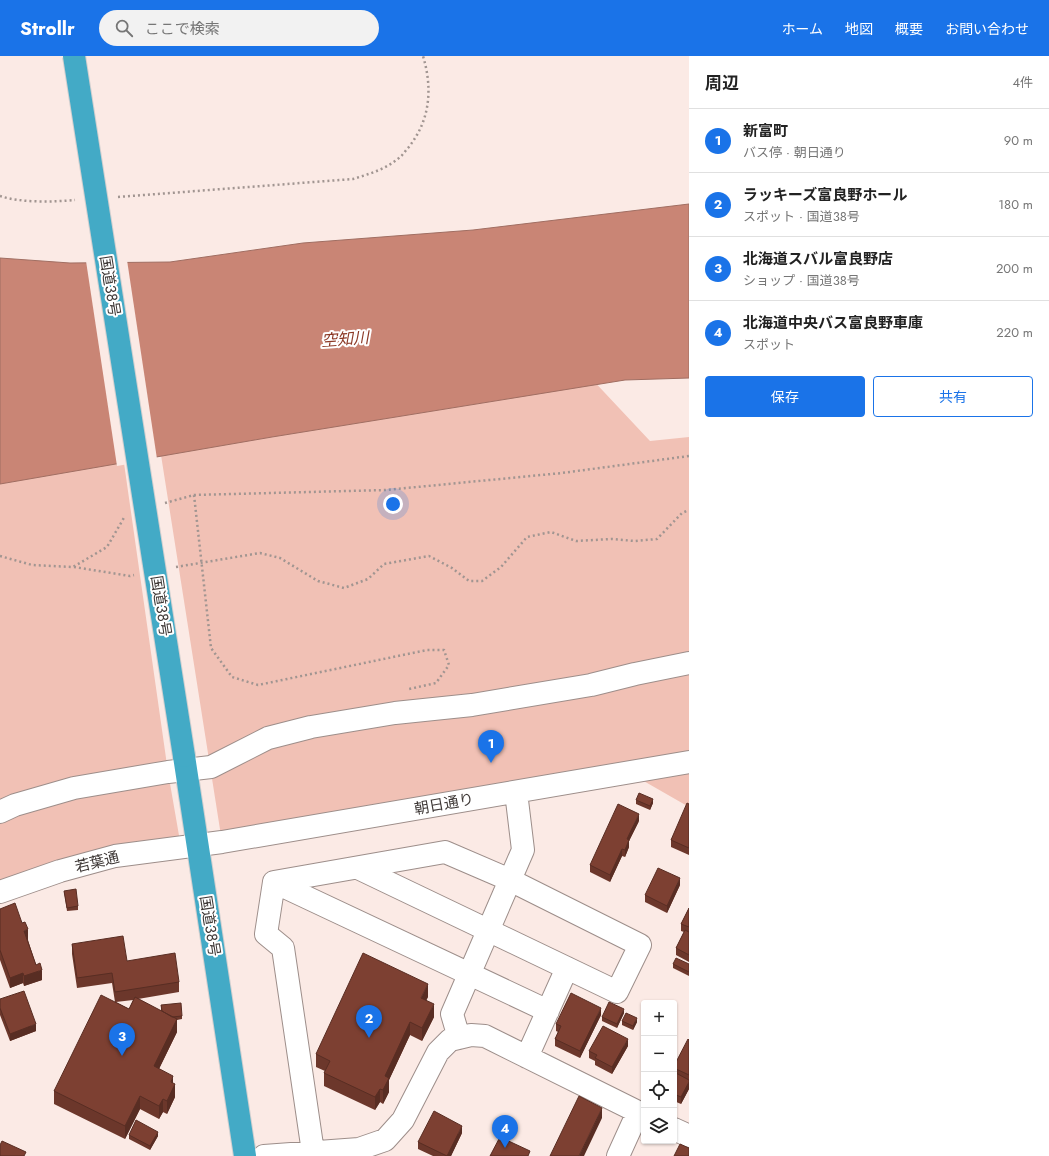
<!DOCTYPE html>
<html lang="ja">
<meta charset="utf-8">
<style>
:root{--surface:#fff;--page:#f2f2f2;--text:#222;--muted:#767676;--line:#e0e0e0;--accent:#1a73e8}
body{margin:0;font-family:Jost,"Noto Sans JP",sans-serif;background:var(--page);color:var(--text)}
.controls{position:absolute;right:12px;bottom:12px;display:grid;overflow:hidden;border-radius:4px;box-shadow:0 1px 3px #0004}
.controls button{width:36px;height:36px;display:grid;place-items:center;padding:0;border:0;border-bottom:1px solid var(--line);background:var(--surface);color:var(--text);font:20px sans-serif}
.you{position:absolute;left:393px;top:448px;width:14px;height:14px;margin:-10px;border:3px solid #fff;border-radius:50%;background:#1a73e8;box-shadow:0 0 0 6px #1a73e833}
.badge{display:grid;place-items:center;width:26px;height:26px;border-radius:50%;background:var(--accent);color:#fff;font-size:13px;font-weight:700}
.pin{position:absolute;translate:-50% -33px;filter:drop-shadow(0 1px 2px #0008)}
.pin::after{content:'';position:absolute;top:21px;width:14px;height:12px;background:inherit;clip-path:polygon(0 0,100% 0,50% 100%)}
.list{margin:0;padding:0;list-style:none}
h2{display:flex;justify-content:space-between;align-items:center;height:52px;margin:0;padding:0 16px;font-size:17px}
h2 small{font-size:13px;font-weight:400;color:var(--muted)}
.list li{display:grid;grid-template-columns:26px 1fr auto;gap:12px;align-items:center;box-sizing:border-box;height:64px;padding:0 16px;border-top:1px solid var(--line)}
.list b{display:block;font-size:15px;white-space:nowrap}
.list p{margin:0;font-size:13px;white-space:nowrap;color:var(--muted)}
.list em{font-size:13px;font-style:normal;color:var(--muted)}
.actions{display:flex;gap:8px;padding:12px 16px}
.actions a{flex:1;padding:9px 0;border:1px solid var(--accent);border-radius:4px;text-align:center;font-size:14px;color:var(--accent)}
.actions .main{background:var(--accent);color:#fff}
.icon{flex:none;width:22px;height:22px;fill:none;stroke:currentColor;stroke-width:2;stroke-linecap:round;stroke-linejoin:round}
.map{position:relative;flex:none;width:689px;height:1100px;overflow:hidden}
header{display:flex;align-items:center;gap:24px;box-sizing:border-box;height:56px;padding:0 20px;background:var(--accent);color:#fff}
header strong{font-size:19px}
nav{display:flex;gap:22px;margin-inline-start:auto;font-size:14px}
.search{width:280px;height:36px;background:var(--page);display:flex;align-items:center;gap:10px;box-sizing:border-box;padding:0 14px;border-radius:22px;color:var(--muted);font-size:15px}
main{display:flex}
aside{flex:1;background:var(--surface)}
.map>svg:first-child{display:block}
.green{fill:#f1c1b5}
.water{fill:#c98575;stroke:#a06e62}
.pier{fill:#fbeae5}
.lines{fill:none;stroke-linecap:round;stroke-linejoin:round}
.minor-casing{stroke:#9d8e8a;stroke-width:24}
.highway-casing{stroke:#d1cfcf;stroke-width:24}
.path{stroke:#a19591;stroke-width:2.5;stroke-dasharray:2 3;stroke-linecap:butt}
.minor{stroke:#fff;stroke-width:22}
.highway{stroke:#43aac6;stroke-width:22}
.highway-bridge-casing{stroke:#d1cfcf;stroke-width:24;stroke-linecap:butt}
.highway-bridge{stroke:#43aac6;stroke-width:22}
.wall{fill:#6c372b;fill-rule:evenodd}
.shaded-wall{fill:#582d23}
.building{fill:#7d4032;stroke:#582d23}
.labels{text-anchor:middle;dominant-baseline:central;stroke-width:4;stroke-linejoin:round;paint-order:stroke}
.street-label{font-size:15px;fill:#3f3937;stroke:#fff}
.water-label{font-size:16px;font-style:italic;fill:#8c3926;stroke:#fff}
</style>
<header>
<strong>Strollr</strong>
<div class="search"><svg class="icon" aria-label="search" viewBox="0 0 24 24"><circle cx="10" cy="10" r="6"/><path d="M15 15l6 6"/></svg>ここで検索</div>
<nav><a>ホーム</a><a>地図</a><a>概要</a><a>お問い合わせ</a></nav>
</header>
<main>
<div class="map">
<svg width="689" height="1100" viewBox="0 0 689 1100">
<rect width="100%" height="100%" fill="#fbeae5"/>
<path class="green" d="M589,320L650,385L689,381V751L628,716L222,786L158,380Z
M121,386L168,716L181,791L0,836V410Z"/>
<path class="water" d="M689,148V322L625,324L272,381L0,428V202L70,207L170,206L303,187L473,174Z"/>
<path class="pier" d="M127,204L157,403L117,410L86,205Z"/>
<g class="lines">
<defs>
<path id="minor" d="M0,756L15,749L74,732L168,716L211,711L268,682L311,671L395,657L472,649L591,629L635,618L689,607
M358,812L617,936L640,889L510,824L523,794L516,736
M274,826L548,955
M0,836L60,815L115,800L222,786L689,706
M527,1001L567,912
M674,1073L689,1080
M313,1096L283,892L266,878L274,826L445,796L510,824L452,958L459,982
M264,1100L359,1093L385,1084L403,1064L438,996L450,984L471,979L485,980L644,1059
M618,1100L638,1056"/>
<path id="highway" d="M184,700L245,1100"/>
</defs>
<use href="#minor" class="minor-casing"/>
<use href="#highway" class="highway-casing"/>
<path class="path" d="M0,140C21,147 53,146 75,144
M118,141L353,123C369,118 387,113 400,101C403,99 405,95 408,92C430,65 433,33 423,0
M194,439L211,592L232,621L258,629L427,594H444L449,609L436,627L409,633
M165,447L194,439L386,434L562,417L689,400
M0,500L32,509L73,511L107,491L125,460
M74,511L130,520L134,519
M176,511L260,497L280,502L318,525L344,532L368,523L384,508L429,500L452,512L469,525H482L501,511L527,481L551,476L576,485L612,483L635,485L657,483L682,457L689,454"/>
<use href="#minor" class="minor"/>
<use href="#highway" class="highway"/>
<defs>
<path id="highway-bridge" d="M74,0L184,700"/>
</defs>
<use href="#highway-bridge" class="highway-bridge-casing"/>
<use href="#highway-bridge" class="highway-bridge"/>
</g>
<path class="wall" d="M636,744L653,747L650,754L636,748Z
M689,748V799L671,791V784Z
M639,765L629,785V791L625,801L622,800L610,826L590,816V809Z
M680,829L667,857L645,846V839Z
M64,835L78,850V854L67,855Z
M689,852V906L676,899V892L684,876L681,875V868Z
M0,853L28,884L36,909L42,924L24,930L23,927L10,932L0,904Z
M72,888L127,905L179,926V936L138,943L161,955V949L182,960V963L177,964V976L159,1013L173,1028L175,1041L167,1058L163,1056L159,1063L140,1053L125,1083L54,1048V1035L115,946L112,927L77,932L72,898ZM133,944L129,953L116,946Z
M673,908H689V920L673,912Z
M428,941L426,944L434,961L422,985L410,979L389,1024V1036L383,1048L380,1046L375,1054L324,1030V1017L325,1015L316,1011V998Z
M0,943L36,975L10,985L0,959Z
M624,957L617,972L602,965V961Z
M601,959L580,1002L555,990V983L558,976L556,975V968Z
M622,965L637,966L633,974L622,969Z
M689,984V1033L681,1048L674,1045V1010Z
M628,990L612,1018L595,1009V1005L589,1002V995Z
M462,1077L451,1100H433L418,1093V1086Z
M129,1079L158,1080L150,1094L129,1083Z"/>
<path class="shaded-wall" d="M653,743V747L650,754V750Z
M639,758V765L629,785V791L625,801V794L627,783Z
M622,793V800L610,826V819Z
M680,822V829L667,857V850Z
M28,873V884L24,885V875Z
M42,914V924L24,930V920Z
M23,917V927L10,932V922Z
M428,928V941L421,955V942Z
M434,948V961L422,985V972Z
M601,952V959L580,1002V995Z
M624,953V957L617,972V968Z
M637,962V966L633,974V970Z
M177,963V976L154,1023V1010Z
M410,966V979L389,1024V1036L383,1048V1034L385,1020Z
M36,968V975L10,985V978Z
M628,983V990L612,1018V1011Z
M173,1020V1031L175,1028V1041L167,1058V1045L171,1026Z
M689,1026V1033L681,1048V1041Z
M380,1033V1046L375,1054V1041Z
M140,1040V1053L125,1083V1070Z
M163,1043V1056L159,1063V1050Z
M602,1052V1062L584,1100H579Z
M462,1070V1077L451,1100H447Z
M158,1076V1080L150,1094V1090Z"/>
<path class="building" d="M639,737L653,743L650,750L636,744Z
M687,747L689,748V792L671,784Z
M618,748L639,758L627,783L629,784L625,794L622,793L610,819L590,809Z
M658,812L680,822L667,850L645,839Z
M76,833L78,850L67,852L64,835Z
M15,847L22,867L25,866L28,873L24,875L36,909L40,907L42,914L24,920L23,917L10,922L0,894V853Z
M689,852V871L681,868Z
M685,874L689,876V899L676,892Z
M123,880L127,905L175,897L179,926L115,936L112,917L77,922L72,888Z
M363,897L428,928L421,942L434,948L422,972L410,966L385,1020L389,1022L383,1034L380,1033L375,1041L324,1017L330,1005L316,998Z
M676,902L689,908V916L673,908Z
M24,935L36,968L10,978L0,952V943Z
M571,937L601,952L580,995L555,983L561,970L556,968Z
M101,939L129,953L135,941L177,963L154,1010L173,1020L171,1026L175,1028L167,1045L163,1043L159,1050L140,1040L125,1070L54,1035Z
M609,946L624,953L617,968L602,961Z
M181,947L182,960L172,961L162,955L161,949Z
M626,957L637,962L633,970L622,965Z
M603,970L628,983L612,1011L595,1002L597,999L589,995Z
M688,983L689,984V1019L674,1012V1010Z
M674,1016L689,1024V1026L681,1041L674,1038Z
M579,1040L602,1052L579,1100H550Z
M434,1055L462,1070L447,1100L418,1086Z
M136,1064L158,1076L150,1090L129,1079Z
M500,1081L530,1095L528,1100H490Z
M2,1085L26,1096L24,1100H0V1089Z
M680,1088L689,1092V1100H674Z"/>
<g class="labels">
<g class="street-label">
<text transform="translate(110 230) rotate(81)">国道38号</text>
<text transform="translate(161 550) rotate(81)">国道38号</text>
<text transform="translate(444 748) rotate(-10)">朝日通り</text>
<text transform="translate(97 806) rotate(-14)">若葉通</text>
<text transform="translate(210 870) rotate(81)">国道38号</text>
</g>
<g class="water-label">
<text transform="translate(345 283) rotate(-4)">空知川</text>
</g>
</g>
</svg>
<div class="controls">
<button>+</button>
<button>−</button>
<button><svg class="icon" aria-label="locate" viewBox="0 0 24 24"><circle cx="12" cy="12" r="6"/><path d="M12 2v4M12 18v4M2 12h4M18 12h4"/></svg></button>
<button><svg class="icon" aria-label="layers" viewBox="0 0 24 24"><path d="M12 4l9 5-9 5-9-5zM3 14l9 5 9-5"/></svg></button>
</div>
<div class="you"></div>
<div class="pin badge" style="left:491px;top:707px">1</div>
<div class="pin badge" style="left:369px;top:982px">2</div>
<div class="pin badge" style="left:122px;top:1000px">3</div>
<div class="pin badge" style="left:505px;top:1092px">4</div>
</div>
<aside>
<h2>周辺<small>4件</small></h2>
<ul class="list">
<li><span class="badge">1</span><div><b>新富町</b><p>バス停 · 朝日通り</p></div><em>90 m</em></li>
<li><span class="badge">2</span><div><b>ラッキーズ富良野ホール</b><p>スポット · 国道38号</p></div><em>180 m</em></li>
<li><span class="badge">3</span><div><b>北海道スバル富良野店</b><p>ショップ · 国道38号</p></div><em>200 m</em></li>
<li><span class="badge">4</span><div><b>北海道中央バス富良野車庫</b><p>スポット</p></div><em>220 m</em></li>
</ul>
<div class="actions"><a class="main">保存</a><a>共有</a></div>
</aside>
</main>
